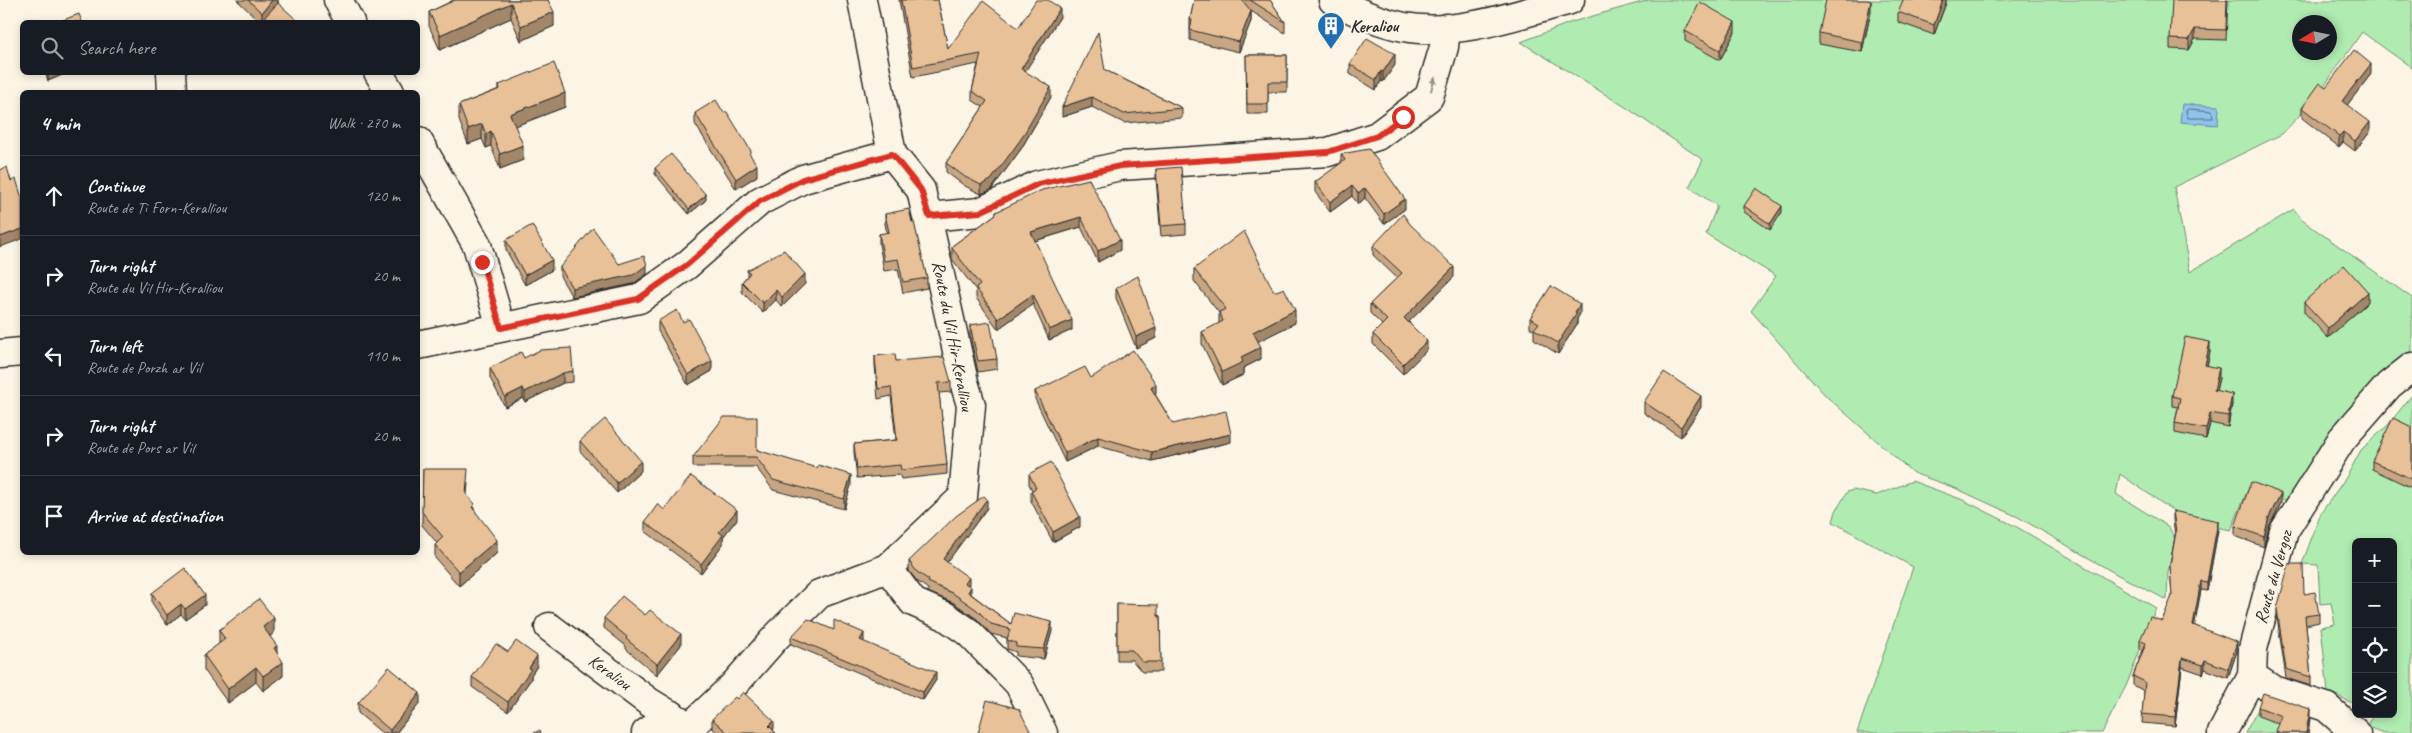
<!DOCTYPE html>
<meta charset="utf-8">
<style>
:root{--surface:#171b24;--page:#20242c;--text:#f1f3f6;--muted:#9ea1a6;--line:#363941}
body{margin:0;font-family:Caveat,sans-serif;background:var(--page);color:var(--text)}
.controls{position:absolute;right:15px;bottom:15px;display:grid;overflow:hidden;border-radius:8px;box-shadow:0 2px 8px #0003}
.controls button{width:45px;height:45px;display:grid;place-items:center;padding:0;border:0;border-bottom:1px solid var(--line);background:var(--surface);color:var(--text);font:25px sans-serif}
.compass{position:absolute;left:2292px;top:15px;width:45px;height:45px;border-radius:50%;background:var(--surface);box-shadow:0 2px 8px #0003;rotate:260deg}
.stop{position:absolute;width:15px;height:15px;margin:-11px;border:4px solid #d93025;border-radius:50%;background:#fff}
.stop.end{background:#d93025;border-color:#fff;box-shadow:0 1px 5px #0008}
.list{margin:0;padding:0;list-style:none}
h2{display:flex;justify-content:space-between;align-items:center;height:65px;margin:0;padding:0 20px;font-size:21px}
h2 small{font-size:16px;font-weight:400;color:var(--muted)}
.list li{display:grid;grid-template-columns:32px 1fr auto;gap:15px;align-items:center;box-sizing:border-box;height:80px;padding:0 20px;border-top:1px solid var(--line)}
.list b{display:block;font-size:19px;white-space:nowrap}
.list p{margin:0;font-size:16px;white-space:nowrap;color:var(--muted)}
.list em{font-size:16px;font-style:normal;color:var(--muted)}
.icon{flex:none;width:28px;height:28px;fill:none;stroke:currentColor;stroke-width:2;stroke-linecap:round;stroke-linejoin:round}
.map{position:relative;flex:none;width:2412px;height:733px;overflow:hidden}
.search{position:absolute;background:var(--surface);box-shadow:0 2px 8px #0003;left:20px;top:20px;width:400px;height:55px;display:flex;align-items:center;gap:12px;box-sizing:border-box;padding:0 18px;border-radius:8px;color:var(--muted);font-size:19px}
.panel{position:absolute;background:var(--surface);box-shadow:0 2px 8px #0003;left:20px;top:90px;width:400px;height:465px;border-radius:8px}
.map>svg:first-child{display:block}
.green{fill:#b0ecb1;stroke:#6e8c6e;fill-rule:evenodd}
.water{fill:#8fc3ec;stroke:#67869f}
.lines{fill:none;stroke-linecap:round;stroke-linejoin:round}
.shore{stroke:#536878;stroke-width:1}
.street-casing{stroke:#2b2b2b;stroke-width:31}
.secondary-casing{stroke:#2b2b2b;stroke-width:31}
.street{stroke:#fcf5e5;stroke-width:28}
.secondary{stroke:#fcf5e5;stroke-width:28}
.wall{fill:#c8a683;stroke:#2b2b2b}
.shaded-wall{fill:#a2876a;stroke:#2b2b2b}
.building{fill:#e8c198;stroke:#2b2b2b}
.oneway{fill:#949088}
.route{stroke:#d93025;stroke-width:6}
.labels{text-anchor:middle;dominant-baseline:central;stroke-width:4;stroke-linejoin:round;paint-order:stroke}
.poi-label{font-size:18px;font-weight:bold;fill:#2b2b2b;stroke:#fcf5e5;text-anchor:start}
.street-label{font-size:18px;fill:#2b2b2b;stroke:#fcf5e5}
</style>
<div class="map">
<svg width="2412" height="733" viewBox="0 0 2412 733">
<rect width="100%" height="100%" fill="#fcf5e5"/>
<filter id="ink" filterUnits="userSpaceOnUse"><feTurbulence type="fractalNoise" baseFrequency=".02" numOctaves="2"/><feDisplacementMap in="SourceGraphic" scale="10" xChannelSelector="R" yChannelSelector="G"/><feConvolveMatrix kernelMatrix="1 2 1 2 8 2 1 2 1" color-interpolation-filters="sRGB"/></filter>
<g filter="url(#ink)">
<path class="green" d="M1649,0H2412V68L2362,32L2315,99L2282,134L2174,187L2190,272L2294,209L2302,220L2412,298V352L2393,366L2290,502L2249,487L2231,530L2189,522L2120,474L2116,494L2169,527L2175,539L2168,573L2167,600L2118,575L2018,517L1955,488L1913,473L1826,396L1751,311L1776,276L1706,234L1717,206L1689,187L1703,160L1627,108L1521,42L1572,22ZM2300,22H2330V52H2300Z
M2412,395V733H2383L2368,727L2373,714H2393V542H2356V705L2334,694L2329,702L2321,627L2335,624L2331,603L2320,604L2318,565L2302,564L2321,513L2347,476L2361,450L2388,425Z
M1912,481L1963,500L2015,526L2156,608L2127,684L2102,733H1857L1913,567L1833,522L1836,511L1847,492L1853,490L1877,495Z
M2267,693L2296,733H2245Z"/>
<path class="water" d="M2182,104L2219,106L2218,125L2180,122Z"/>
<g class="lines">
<path class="shore" d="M2189,109L2212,111L2213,118H2188L2186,111Z"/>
<defs>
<path id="street" d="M338,0L350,22
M171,72L172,92
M378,72L390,92
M418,141L477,245L501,327
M929,217L980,212L1037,185L1120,166L1328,152L1377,136L1429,97L1444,47L1446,28
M418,345L639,299L687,265L760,201L803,179L892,154
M0,354L22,352
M888,568L913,602L945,616L968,632L1019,684L1043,733
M549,627L649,702L690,727
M2252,676L2273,690L2326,707L2356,733
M646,733L672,715
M693,733L690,727L732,687L777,636L819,594L888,568L963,497L971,405L964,382L921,190L892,154L862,0
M2222,733L2252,676L2253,649L2284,531L2342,439L2389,385L2412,367"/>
<path id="secondary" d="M1333,0C1356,12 1379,22 1404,27C1456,37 1520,14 1570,0"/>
</defs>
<use href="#street" class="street-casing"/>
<use href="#secondary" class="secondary-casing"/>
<use href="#street" class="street"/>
<use href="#secondary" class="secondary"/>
</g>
<path class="wall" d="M237,0H278V4L260,22Z
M452,0H548L554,26L521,41L511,18L440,50L429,26V12L452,1Z
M899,0H938L948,49L1018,28L1060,17L1025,71L1051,97L1021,149L991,190L981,194L965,186L946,172V163L983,107L972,100V91L978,64L913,77Z
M1194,0H1270L1285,22V33L1251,11V21L1239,52L1190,40V20Z
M1946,0V3L1934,35L1898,22V12Z
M2228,0L2226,40L2195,39L2189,50L2170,49V39Z
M1871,11L1862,52L1819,44V33Z
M1685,31L1735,32L1720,60L1685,41Z
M1246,55H1287V92H1268V114H1247Z
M1350,64L1395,65L1383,82L1381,81L1376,90L1350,74Z
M1105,70L1182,108V118L1124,123L1092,107L1062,117Z
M45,72H69L48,81Z
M2371,74L2347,105L2370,132L2355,151L2343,142L2339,147L2302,118V108L2326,87Z
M499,85L565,107L515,126L523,160L500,169L491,146L486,148L482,139L468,144L459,120V105L499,89Z
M695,113L757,176L736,189L695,124Z
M1341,154L1405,209L1384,224L1365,198L1358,204L1352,196L1330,212L1315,192V182L1341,164Z
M655,168L706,200L689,214L655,174Z
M1156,169L1186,224V234L1161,236L1156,179Z
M1089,179L1120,250L1098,262L1081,227L1035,241L1072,330L1049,340L1033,304L998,329L976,298V290L952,259V246L996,214V212Z
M1744,206L1782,212L1770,230L1744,212Z
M885,214L912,222L927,278V288L903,293L898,269L884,271L879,244V234L887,233L885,224Z
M1410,224L1454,277L1409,322L1427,350L1403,374L1373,344V334L1382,325L1370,313V304L1397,278L1373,255V246Z
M506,240L552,270L525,285L506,250Z
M619,264L647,274L633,284L572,297L560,276V267Z
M1194,269L1274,292L1295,323L1258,341L1261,359L1243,368V375L1222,385L1202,344V332L1219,324V313L1194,281Z
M747,270L805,284L782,307L776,300L763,313L742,292V282L747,276Z
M1116,288L1156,338L1136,348L1116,298Z
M2304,302H2368L2328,338L2304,312Z
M1580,314L1577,319V324L1558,354L1534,339V330L1530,328V318Z
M658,321L683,322L712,371L688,385L658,331Z
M970,325L997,359V369L978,372L970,335Z
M2210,352L2207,366L2219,378L2216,390L2232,404L2228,427L2210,423L2206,439L2175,433V423L2178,407L2172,406V396Z
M875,356L896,361L951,382V392L939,393L947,465V474L901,479L900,475L857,478L854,453V444L896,440L891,396L878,399L875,365Z
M524,358L573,371V382L563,383L525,402L523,398L505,407L490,378V368Z
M1091,378L1156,393L1155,394L1173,424L1231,442L1152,461L1098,446L1065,462L1035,399V391Z
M1644,402L1701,407L1681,437L1644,413Z
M2412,427V488L2372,469V461Z
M580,441L641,471L617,493L580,451Z
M757,450L851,485L844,509L773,490L756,467H693V457Z
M423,469L468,483L467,495L497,553L459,586L435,558V545L437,543L422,525Z
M1029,474L1080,527L1053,542L1031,501V491L1032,490L1029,484Z
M2281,503L2269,527L2264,547L2235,536V526Z
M987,508L947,562L969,586L971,594L1011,624L1052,631L1044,659L1016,656V652L1007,649V638L991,634L977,619L954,603L928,592V589L917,581L909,571V561Z
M664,510L737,519L723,537V544L701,573L645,531V522Z
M2173,511L2218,530L2207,591L2201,590L2194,625L2237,651L2228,678L2205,669L2203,674L2182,667L2175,726L2142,723L2144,691L2133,685V676L2143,650L2140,649V640L2162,621L2172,597L2170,565L2175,536L2173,520Z
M152,593L205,605L185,619L181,614L167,625L152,603Z
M2304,594L2319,614V622L2306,625L2311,677V686L2286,678L2277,617V609Z
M1117,604L1160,616L1161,672H1142L1132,660H1117Z
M604,618L681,645L657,675L626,649V646L604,628Z
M219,630L274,633L270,636L277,653L283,676L263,691L256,682L228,703L204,670V655L219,644Z
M834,630L864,641L863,642L936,680L923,700L791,644V637Z
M508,652L537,666L531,675V679L508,712L472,687V677Z
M358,703H420L396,733H382L358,713Z
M2258,707L2310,718L2308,733H2276L2279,724L2258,716Z
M712,719L774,729L773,730L776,733H718L712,728Z"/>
<path class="shaded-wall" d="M272,0H278V4L262,22V13Z
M1943,0H1946V3L1934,35V25Z
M1871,1V11L1862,52V42Z
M511,3V18L440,50V35Z
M1060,8V17L1021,78V69Z
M1251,11V21L1239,52V42Z
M554,12V26L521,41V26Z
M1735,22V32L1720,60V50Z
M2195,29V39L2189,50V40Z
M1395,54V65L1383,82V72Z
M2371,64V74L2342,112V101Z
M1381,71V81L1376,90V80Z
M48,72H69L48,81Z
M1051,87V97L1021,149L991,190L981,194V185Z
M565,93V107L510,128V114Z
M1092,97V107L1062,117V107Z
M2370,122V132L2355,151V141Z
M482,124V139L468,144V129Z
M491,131V146L486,148V134Z
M2343,132V142L2339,147V136Z
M523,145V160L500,169V154Z
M757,165V176L736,189V179Z
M1352,186V196L1330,212V202Z
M1365,188V198L1358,204V193Z
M706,195V200L689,214V209Z
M1405,199V209L1384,224V214Z
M1782,206V212L1770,230V224Z
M1081,217V227L1031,242V232Z
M419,220V230L418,231V221Z
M22,229V239L0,247V237Z
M1120,240V250L1098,262V251Z
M552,260V270L525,285V275Z
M647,265V274L633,284L572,297V288Z
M1454,267V277L1404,327V318Z
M805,274V284L782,307V297Z
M776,290V300L763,313V303Z
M2368,292V302L2328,338V328Z
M1033,294V304L998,329V319Z
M1580,304V314L1577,319V324L1558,354V343Z
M1295,310V323L1253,344V332Z
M1072,320V330L1049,340V330Z
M1156,328V338L1136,348V337Z
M1427,341V350L1403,374V364Z
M2210,342V352L2205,375V365Z
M1261,347V359L1243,368V375L1222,385V372L1241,357Z
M712,361V371L688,385V375Z
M2219,368V378L2214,400V390Z
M563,373V383L525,402V392Z
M1156,384V393L1151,396V388Z
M523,388V398L505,407V397Z
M2232,394V404L2228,427V416Z
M1701,396V407L1681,437V427Z
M2210,413V423L2206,439V429Z
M1231,434V442L1152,461V452Z
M1098,437V446L1065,462V453Z
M641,461V471L617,493V483Z
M851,475V485L844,509V499Z
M2281,493V503L2269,527L2264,547V537L2269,517Z
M987,499V508L943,568V559Z
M737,510V519L723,537V544L701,573V564L719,532Z
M1080,517V527L1053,542V532Z
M2218,521V530L2207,591V582Z
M497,540V553L459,586V572Z
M969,578V587L965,583Z
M2201,581V590L2193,634V625Z
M971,587V596L968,592Z
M205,595V605L185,619V609Z
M181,604V614L167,625V615Z
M274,618V633L263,641V627Z
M1052,622V631L1044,659V649Z
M864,633V641L860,648V640Z
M681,634V645L657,675V664Z
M2237,642V651L2228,678V669Z
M277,646V660L274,648Z
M537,656V666L531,675V679L508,712V702Z
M2182,658V667L2175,726V717Z
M2205,660V669L2203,674V665Z
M283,662V676L263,691V676Z
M256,667V682L228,703V689Z
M936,672V680L923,700V692Z
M420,693V703L396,733H390V730Z
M2310,709V718L2308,733H2306Z
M774,721V729L770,733L769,726Z"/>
<path class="building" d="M248,0H272L262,13Z
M455,0H548L554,12L521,26L511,3L440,35L429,12Z
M901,0H938L948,49L983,1L1018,28L1036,0H1048L1060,8L1021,69L1051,87L1021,139L991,180L981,185L965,177L946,163L987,101L972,91L981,54L913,67Z
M1194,0H1242L1251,11L1239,42L1190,30L1192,20H1190Z
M1250,0H1270L1285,22Z
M1826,0H1867L1871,1L1862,42L1819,33Z
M1903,0H1943L1934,25L1898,12Z
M2172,0H2227L2226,30L2195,29L2189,40L2170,39Z
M1700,2L1735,22L1720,50L1685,31Z
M278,3L299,22H260Z
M79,14L82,22H58Z
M1098,32L1105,70L1182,108L1124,114L1092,97L1062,107Z
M1367,38L1395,54L1383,72L1381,71L1376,80L1350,64Z
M2354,50L2371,64L2342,101L2370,122L2355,141L2343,132L2339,136L2302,108L2320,83L2326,87Z
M1246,55H1287V82H1268V104H1247Z
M554,63L565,93L510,114L523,145L500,154L491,131L486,134L482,124L468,129L459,105L500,89L499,85Z
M716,100L724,113L727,112L751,151L749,153L757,165L736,179L695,113Z
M1369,149L1405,199L1384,214L1365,188L1358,193L1352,186L1330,202L1315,182L1345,160L1341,154Z
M671,154L706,195L689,209L655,168Z
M7,167L11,181L16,179L22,198V229L0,237V170Z
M1181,167L1186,224L1161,226L1156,169Z
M1089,179L1120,240L1098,251L1081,217L1031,232L1072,320L1049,330L1033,294L998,319L976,288L980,285L952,248V246L996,214V212L1042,190Z
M1756,188L1782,206L1770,224L1744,206Z
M909,209L912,222H914L927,278L903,282L898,259L884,261L879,234L889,232L885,214Z
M1403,214L1410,224L1454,267L1404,318L1427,341L1403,364L1373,334L1387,320L1370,304L1402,273L1373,246Z
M532,225L552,260L525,275L506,240Z
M593,228L619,264L644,256L647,265L633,275L572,288L560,267Z
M1244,231L1274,292L1284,288L1295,310L1253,332L1261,347L1241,357L1243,362L1222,372L1202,332L1223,321L1219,312L1226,309L1194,269Z
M784,250L805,274L782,297L776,290L763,303L742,282L750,273L747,270Z
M2344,265L2368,292L2328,328L2304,302Z
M1138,276L1156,328L1136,337L1116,288Z
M1551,286L1580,304L1575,312L1577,313L1558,343L1534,329L1539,323L1530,318Z
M677,310L683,322L689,319L712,361L688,375L658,321Z
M990,322L997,359L978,361L970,325Z
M2185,337L2210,342L2205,365L2219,368L2214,390L2232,394L2228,416L2210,413L2206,429L2175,423L2180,398L2172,396Z
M571,348L573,371L563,373L525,392L523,388L505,397L490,368L521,352L524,358L540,350Z
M1133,350L1156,384L1151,388L1173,424L1226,411L1231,434L1152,452L1098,437L1065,453L1035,391L1085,367L1091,378Z
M895,354L896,361L944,357L951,382L938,383L947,465L901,470L900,465L857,469L854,444L897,440L891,387L878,389L875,356Z
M1664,372L1701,396L1681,427L1644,402Z
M724,417H757V450L817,468L818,465L851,475L844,499L773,480L756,457H693Z
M2393,418L2412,427V479L2372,461Z
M605,419L641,461L617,483L580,441Z
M1051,462L1080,517L1053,532L1031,491L1036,488L1029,474Z
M423,469H468L466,494L475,504L472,507L497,540L459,572L435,545L443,537L422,512Z
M691,476L737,510L719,532L723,535L701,564L645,522L658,504L664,510Z
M2251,482L2281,493L2269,517L2264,537L2235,526Z
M984,496L987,499L943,559L969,578L965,583L971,587L968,592L1011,624L1014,613L1052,622L1044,649L1016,647V643L1007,640L1010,629L991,624L977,610L954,594L928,582L929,580L917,572L909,561L956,516Z
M2173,511L2218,521L2207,582L2201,581L2193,625L2237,642L2228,669L2205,660L2203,665L2182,658L2175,717L2142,714L2145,682L2133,676L2146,643L2140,640L2150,617L2162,621L2172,596L2170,565L2176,532Z
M2289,564H2303L2304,594L2315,592L2319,614L2305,616L2311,677L2286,669L2277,609Z
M185,568L205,595L185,609L181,604L167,615L152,593Z
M622,596L645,615L650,610L681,634L657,664L626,639L627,637L604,618Z
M259,599L274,618L263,627L277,646L274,648L283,662L263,676L256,667L228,689L204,655L225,639L219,630Z
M1117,604L1158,605V616H1160L1161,662H1142L1132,650H1117Z
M808,619L834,630V620L864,633L860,640L936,672L923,692L791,637Z
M516,641L537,656L529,668L531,669L508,702L472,677L496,644L508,652Z
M389,667L420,693L390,730L358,703Z
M743,692L774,721L769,726L776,733H728L712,719L735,697L737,699Z
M2263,693L2310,709L2306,733H2281L2276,731L2282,716L2258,707Z
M987,700L1019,709L1030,731V733H978Z
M540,730L541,733H534Z"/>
<defs><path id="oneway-solid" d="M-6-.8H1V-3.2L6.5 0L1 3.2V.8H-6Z" transform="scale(1.25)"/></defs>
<use class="oneway" href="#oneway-solid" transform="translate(1433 84) rotate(-73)"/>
</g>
<g class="lines" filter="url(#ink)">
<path class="route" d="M482,262L501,328L638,299L687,265L760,201L803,179L892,154L921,190L929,216L980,212L1038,184L1120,166L1328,152L1377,136L1403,117"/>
</g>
<defs>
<symbol id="building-pin" viewBox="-11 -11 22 30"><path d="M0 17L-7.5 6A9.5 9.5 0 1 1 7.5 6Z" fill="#1f6fb2" stroke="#fcf5e5"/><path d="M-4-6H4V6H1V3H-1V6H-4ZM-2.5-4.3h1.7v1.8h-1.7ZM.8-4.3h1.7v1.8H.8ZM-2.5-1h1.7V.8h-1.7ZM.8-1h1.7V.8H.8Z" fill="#fff"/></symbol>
</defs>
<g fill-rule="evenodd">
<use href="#building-pin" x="1315" y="10" width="32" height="43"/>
</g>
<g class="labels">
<g class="poi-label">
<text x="1350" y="26">Keraliou</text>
</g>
<g class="street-label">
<text transform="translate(953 336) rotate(79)">Route du Vil Hir-Keralliou</text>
<text transform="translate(2273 577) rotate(-74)">Route du Vergoz</text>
<text transform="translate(610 672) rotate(36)">Keraliou</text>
</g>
</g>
</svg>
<div class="controls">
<button>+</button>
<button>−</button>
<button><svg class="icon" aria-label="locate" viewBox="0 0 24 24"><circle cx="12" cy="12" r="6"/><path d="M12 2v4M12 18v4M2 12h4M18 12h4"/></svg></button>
<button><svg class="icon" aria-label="layers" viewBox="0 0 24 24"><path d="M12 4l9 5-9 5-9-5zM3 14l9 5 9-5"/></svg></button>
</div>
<svg class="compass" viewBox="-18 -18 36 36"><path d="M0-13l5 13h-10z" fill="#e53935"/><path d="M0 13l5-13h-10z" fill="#9ea1a6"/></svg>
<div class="stop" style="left:1403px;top:117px"></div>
<div class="stop end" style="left:482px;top:262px"></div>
<div class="search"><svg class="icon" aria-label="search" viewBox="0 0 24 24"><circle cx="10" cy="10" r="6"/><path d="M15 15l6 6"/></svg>Search here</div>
<section class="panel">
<h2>4 min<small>Walk · 270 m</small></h2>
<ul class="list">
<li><svg class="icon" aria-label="ahead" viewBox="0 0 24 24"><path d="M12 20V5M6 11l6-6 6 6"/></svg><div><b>Continue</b><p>Route de Ti Forn-Keralliou</p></div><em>120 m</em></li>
<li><svg class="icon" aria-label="right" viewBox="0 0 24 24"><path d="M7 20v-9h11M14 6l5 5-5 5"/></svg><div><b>Turn right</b><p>Route du Vil Hir-Keralliou</p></div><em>20 m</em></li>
<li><svg class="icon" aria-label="left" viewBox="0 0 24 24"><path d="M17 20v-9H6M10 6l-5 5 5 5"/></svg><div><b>Turn left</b><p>Route de Porzh ar Vil</p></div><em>110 m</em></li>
<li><svg class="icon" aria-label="right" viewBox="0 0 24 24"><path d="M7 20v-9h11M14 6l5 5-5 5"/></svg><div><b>Turn right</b><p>Route de Pors ar Vil</p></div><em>20 m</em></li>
<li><svg class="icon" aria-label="arrive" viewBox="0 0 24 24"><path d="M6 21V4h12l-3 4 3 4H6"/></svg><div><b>Arrive at destination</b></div></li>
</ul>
</section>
</div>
